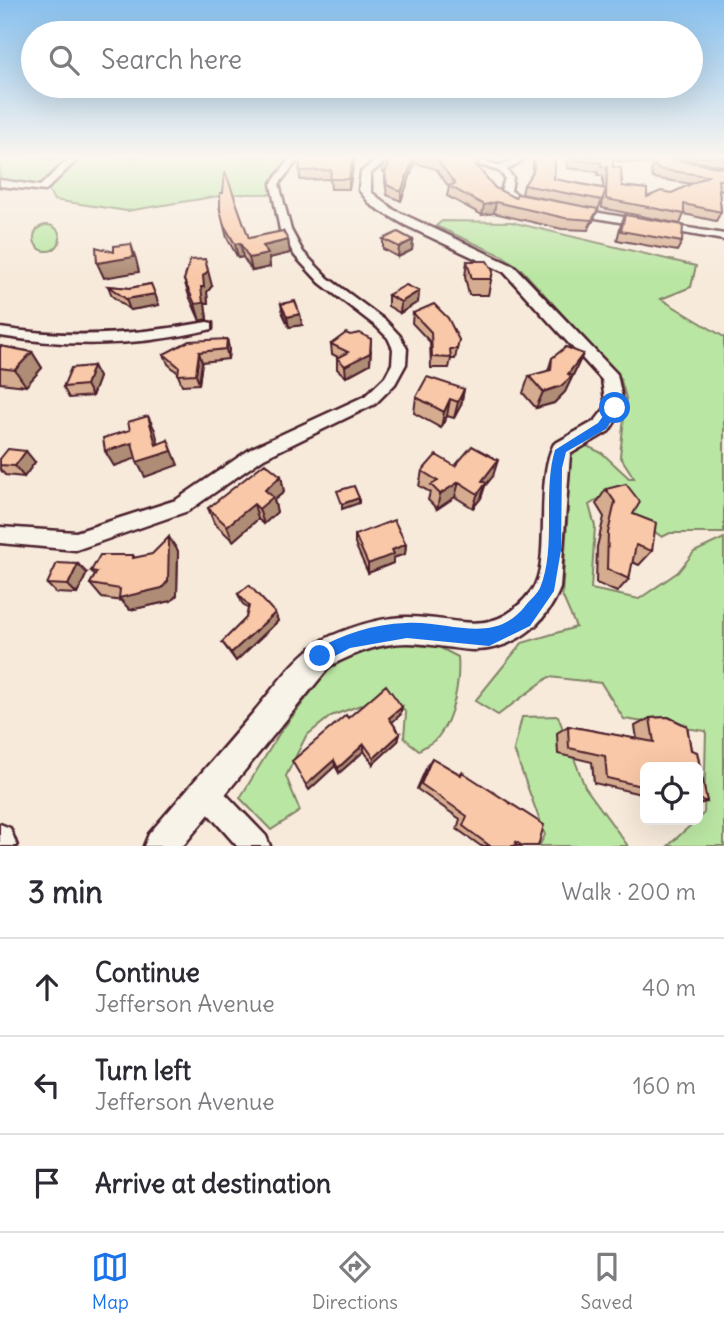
<!DOCTYPE html>
<meta charset="utf-8">
<style>
:root{--surface:#fff;--page:#f2f2f3;--text:#2b2b33;--muted:#7c7c81;--line:#e1e1e2;--accent:#1a73e8}
body{margin:0;font-family:Delius,sans-serif;background:var(--page);color:var(--text)}
.controls{position:absolute;right:21px;bottom:21px;display:grid;overflow:hidden;border-radius:10px;box-shadow:0 7px 28px #0002}
.controls button{width:63px;height:63px;display:grid;place-items:center;padding:0;border:0;border-bottom:2px solid var(--line);background:var(--surface);color:var(--text);font:35px sans-serif}
.stop{position:absolute;width:21px;height:21px;margin:-16px;border:5px solid #1a73e8;border-radius:50%;background:#fff}
.stop.end{background:#1a73e8;border-color:#fff;box-shadow:0 2px 7px #0008}
.list{margin:0;padding:0;list-style:none}
h2{display:flex;justify-content:space-between;align-items:center;height:91px;margin:0;padding:0 28px;font-size:30px}
h2 small{font-size:23px;font-weight:400;color:var(--muted)}
.list li{display:grid;grid-template-columns:46px 1fr auto;gap:21px;align-items:center;box-sizing:border-box;height:98px;padding:0 28px;border-top:2px solid var(--line)}
.list b{display:block;font-size:26px;white-space:nowrap}
.list p{margin:0;font-size:23px;white-space:nowrap;color:var(--muted)}
.list em{font-size:23px;font-style:normal;color:var(--muted)}
.icon{flex:none;width:38px;height:38px;fill:none;stroke:currentColor;stroke-width:2;stroke-linecap:round;stroke-linejoin:round}
.map{position:relative;flex:none;width:724px;height:846px;overflow:hidden}
.search{position:absolute;background:var(--surface);box-shadow:0 7px 28px #0002;left:21px;right:21px;top:21px;height:77px;display:flex;align-items:center;gap:18px;box-sizing:border-box;padding:0 24px;border-radius:38px;color:var(--muted);font-size:26px}
.sheet{height:385px;background:var(--surface)}
nav{display:flex;justify-content:space-around;align-items:center;box-sizing:border-box;height:98px;border-top:2px solid var(--line);background:var(--surface);font-size:19px;color:var(--muted)}
nav a{display:grid;justify-items:center;gap:4px}
nav .on{color:var(--accent)}
.map>svg:first-child{display:block}
.green{fill:#bae6a3;stroke:#828267;stroke-width:2}
.lines{fill:none;stroke-linecap:round;stroke-linejoin:round}
.minor-casing{stroke:#4a1f2b;stroke-width:5}
.tertiary-casing{stroke:#4a1f2b;stroke-width:5}
.minor{fill:#f7f3e8;fill-rule:evenodd}
.tertiary{fill:#f7f3e8;fill-rule:evenodd}
.wall{fill:#d6ac90;stroke:#4a1f2b;stroke-width:2}
.shaded-wall{fill:#ae8c76;stroke:#4a1f2b;stroke-width:2}
.building{fill:#f9c8a8;stroke:#4a1f2b;stroke-width:2}
.route{fill:#1a73e8}
</style>
<div class="map">
<svg width="724" height="846" viewBox="0 0 724 846">
<rect width="100%" height="100%" fill="#f7eadb"/>
<filter id="ink" filterUnits="userSpaceOnUse"><feTurbulence type="fractalNoise" baseFrequency=".0143" numOctaves="2"/><feDisplacementMap in="SourceGraphic" scale="14" xChannelSelector="R" yChannelSelector="G"/><feConvolveMatrix kernelMatrix="1 2 1 2 8 2 1 2 1" color-interpolation-filters="sRGB"/></filter>
<g filter="url(#ink)">
<path class="green" d="M0,157H266L289,159L274,176L272,194H231L127,211L54,200L49,191L0,181Z
M442,221L511,222L696,266L691,287L661,299L724,337V533H670L662,537L640,521L613,490L589,505L595,526L591,589L639,599L678,572L694,552L724,538V846H668L704,813L706,731L624,719L601,683L549,677L498,715L475,701L522,643L576,627L562,595L568,509L563,462L578,442L602,453L629,478H634L620,456L626,398L620,377L522,270L503,256L436,226Z
M34 238a13 13 0 1 1 26 0a13 13 0 1 1-26 0Z
M398,643L433,644L458,657C460,681 454,717 438,737C434,742 425,746 419,750L404,738L406,713L391,694L331,716L306,736L286,776L300,811L271,830L240,798L279,734L338,657L363,644Z
M558,716L585,787L628,846H539L545,835L514,750L522,717Z"/>
<g class="lines">
<defs>
<path id="minor" d="M71,157H80L45,191L0,186V180L40,186Z
M291,157H300L279,184L291,230L303,252L328,278L386,321L400,336L407,349L406,364L395,384L375,404L264,458L188,511L76,550L0,543V527L76,532L176,500L252,448L365,396L385,377L392,364L393,349L388,338L377,327L320,283L295,256L280,230L271,184Z
M453,157H468L501,166L516,157H527L507,170L513,178L511,191L534,204L529,207L508,199L501,191L505,178L499,171Z
M589,157L678,161L682,163L678,165Z
M576,209L724,234V240L573,214V210Z
M207,322L212,323V329C142,346 71,348 0,336V328C70,339 137,335 207,322Z
M207,780L216,784L266,836L270,846H237L198,802L194,793L198,784Z
M0,824L10,828L17,846H0Z"/>
<path id="tertiary" d="M380,157H392L371,173V192L394,210L514,266L617,374L624,408L609,431L570,454L560,588C546,625 512,651 472,650C451,649 429,643 407,643C380,643 354,653 330,666L183,846H144L149,834C183,794 218,754 253,713C276,686 298,651 331,636C355,626 381,617 407,617C460,617 494,641 532,590C552,563 534,482 554,444L595,421L606,407L602,380L504,272L405,225L371,205L359,190L361,172Z"/>
</defs>
<use href="#minor" class="minor-casing"/>
<use href="#tertiary" class="tertiary-casing"/>
<use href="#minor" class="minor"/>
<use href="#tertiary" class="tertiary"/>
</g>
<path class="wall" d="M40,157H60L56,159L40,158Z
M299,157H363L355,158L349,189H331L330,179L300,180Z
M391,157H465L479,169L495,188L515,198L585,207L522,194L524,185L532,174L534,157H555L554,179L603,188V176L598,175V172L567,168L566,157H613V167L622,186L647,197L672,193L692,184L653,178L651,171L655,162L724,168V190L719,189L721,212L716,221L684,214L680,224L602,208L603,198L594,219L588,230L562,229L494,213L482,215L447,196L449,187L436,169L415,163L401,201L387,195L385,182V172H383V163Z
M669,157H724V166Z
M220,210L249,238L288,240L290,253L269,258L270,267L252,271L243,257L238,258L227,238Z
M625,215L682,242L677,251L617,240L621,224Z
M383,239L413,240L412,250L398,257L383,249Z
M467,261L493,271L488,295H469L465,277Z
M184,280L212,286L207,292L208,303H205L207,319L200,321L189,296Z
M151,284L159,305L130,310L112,296L108,286L130,288Z
M419,291L418,302L400,313L388,306V295Z
M281,304L302,325L289,327L283,314Z
M413,313L459,340L455,359H451L449,368H431L430,342L412,323Z
M227,339L229,349L228,359L202,362L199,384L182,385L178,375V373L168,364L164,354Z
M331,344L371,350L370,364L346,377L337,369V358L338,357L332,354Z
M0,346L32,352L42,368L26,386L0,383Z
M583,354L565,392L554,403L536,408L523,393L529,376L548,371L552,358Z
M93,366L99,377L92,396L69,398L63,387Z
M464,389L461,405L454,418L447,416L441,428L414,413L416,397Z
M0,459L35,462L24,477L5,475L0,469Z
M455,466L493,476L485,486L481,498L473,508L455,497L437,509L428,500L430,492L419,486L422,471Z
M281,476L284,492L274,500L277,512L264,524L258,519L233,541L214,523L208,508Z
M606,489L633,514L652,551L639,565L632,562L629,579L617,592L596,583L597,547L604,517L596,504Z
M355,535L406,544L405,554L393,558V563L368,573L355,544Z
M178,551L177,595L171,601L130,610L122,601L102,598L90,584L95,575L91,571L133,555L135,558Z
M87,573L77,594L56,593L47,584Z
M238,594L275,613L278,621L236,661L222,642L246,618L248,609L242,603Z
M400,715L392,722L400,734L398,741L373,764L364,751L339,773L335,766L309,790L348,718Z
M668,717L687,726L691,750L697,752L707,802L698,804V767H645V795L594,783L592,762L558,754L557,733L568,726L637,739L635,726L650,718Z
M432,758L460,774L462,772L538,846H481L457,829L460,819L417,789L428,764Z"/>
<path class="shaded-wall" d="M353,157H355L349,189V179Z
M414,157H415V163L401,201V192Z
M496,202L494,213L482,215L484,205Z
M598,209L594,219L588,230L592,220Z
M288,240L290,253L269,258L270,267L252,271L249,258L263,246Z
M413,240L412,250L398,257L399,247Z
M240,243L243,257L238,258L235,244Z
M131,244L136,259L139,272L104,278L97,263Z
M205,259L212,286L207,292L208,303H205L207,319L200,321L195,304L201,287Z
M419,291L418,302L400,313L401,302Z
M155,294L159,305L130,310L126,299Z
M300,314L302,325L289,327L287,317Z
M227,339L229,349L228,359L226,349Z
M371,339L370,364L346,377L345,366Z
M32,352L42,368L26,386L15,370Z
M199,352L202,362L199,384L196,374Z
M583,354L565,392L554,403L536,408L543,392L568,374Z
M93,366L99,377L92,396L86,385Z
M464,389L461,405L454,418L458,402Z
M450,399L447,416L441,428L444,412Z
M148,416L155,430L161,454L168,440L178,465L145,477L137,462L156,445Z
M132,443L140,457L114,466L105,451Z
M26,451L35,462L24,477L15,466Z
M498,460L493,476L485,486L481,498L473,508L482,481Z
M281,476L284,492L274,500L277,512L264,524L259,509L265,490Z
M459,482L455,497L437,509L440,494Z
M359,498V503L342,509V504Z
M254,504L258,519L233,541L227,526Z
M169,537L178,551L177,595L171,601L130,610L119,598Z
M406,544L405,554L393,558V563L368,573V564L392,550Z
M78,564L87,573L77,594L68,585Z
M275,613L278,621L236,661L231,653Z
M402,707L400,715L388,726L389,718Z
M400,734L398,741L373,764L374,758Z
M364,744V751L339,773L338,768Z
M334,760L335,766L309,790L306,785Z"/>
<path class="building" d="M299,157H353L349,179H330L331,170L300,171Z
M391,157H414L401,192L387,185L385,173L389,164L383,163Z
M430,157H465L480,161L476,165L495,188L515,198L517,194L598,209L592,220L565,218L496,202L484,205L449,186L455,184L437,159Z
M535,157H555L554,179L606,189L602,200L524,185L533,172Z
M570,157H613V167L621,168L622,186L647,189V197L661,191L672,193L708,176L657,169L655,162L659,157L724,168V180H718L721,212L684,204V214L606,199L607,167L601,166V163L570,159Z
M225,171L249,238L283,231L288,240L263,246L268,254L249,258L240,243L235,244L224,225L220,210V193H223Z
M625,215L683,225L682,242L621,231Z
M398,232L413,240L399,247L383,239Z
M131,244L134,257L97,263L96,247L114,252V246Z
M205,259L208,271L203,276L204,287H201L203,303L195,304L184,280L190,260Z
M467,261H487L493,271L491,279H472Z
M151,284L155,294L126,299L108,286L130,288Z
M406,285L419,291L401,302L388,295Z
M295,301L300,314L287,317L281,304Z
M434,304L448,318L459,340L457,349H450L451,358L432,357L431,332L413,313Z
M346,333L350,335L360,333L371,339L370,353L345,366L337,358L348,352L331,344Z
M227,339L226,349L199,352L196,374L178,375L179,367L164,354L189,341Z
M0,346L32,352L15,370L0,368Z
M566,347L583,354L568,374L572,376L561,386L543,392L529,376L551,370L552,358Z
M93,366L86,385L63,387L71,368Z
M427,377L464,389L458,402L450,399L444,412L416,397Z
M148,416L156,445L168,440L172,451L137,462L132,443L105,451L103,438L130,430L128,422Z
M472,446L498,460L482,481L486,483L478,494L459,482L440,494L431,485L438,481L422,471L436,455L455,466Z
M8,449L26,451L15,466L0,465V459Z
M265,463L281,476L265,490L273,497L259,509L254,504L227,526L208,508Z
M626,484L640,502L633,514L656,523L652,551L636,545L629,579L607,569L608,533L615,502L606,489Z
M354,486L359,498L342,504L337,491Z
M394,520L406,544L392,550L394,554L368,564L355,535Z
M169,537L168,581L162,588L119,598L120,589L90,584L97,572L91,571L100,555H133V558L152,554Z
M57,563L78,564L68,585L47,584Z
M249,585L275,613L231,653L222,642L246,618L249,606L238,594Z
M386,685L402,707L389,718L400,734L374,758L364,744L338,768L334,760L306,785L292,761L346,715L348,718Z
M668,717L687,726L691,750L697,752L707,802L698,799V767H645V787L607,778L605,756L569,748L568,726L654,742L650,718Z
M432,758L461,775L462,772L544,825L538,846H523L516,842L515,846H490L463,826L467,816L421,784Z"/>
</g>
<linearGradient id="sky" x2="0" y2="1"><stop stop-color="#87c0ee"/><stop offset="0.57" stop-color="#fbf6ef"/><stop offset="1" stop-color="#fbf6ef" stop-opacity="0"/></linearGradient>
<rect width="724" height="276" fill="url(#sky)"/>
<path class="route" d="M611,405L620,408L606,429L566,452L562,468L561,550L554,591L530,626L489,646L407,638L350,648L320,664L315,661V650C343,634 373,624 406,623C450,620 494,647 526,605C530,600 537,594 540,588C557,547 542,493 555,450L598,423Z"/>
</svg>
<div class="controls">
<button><svg class="icon" aria-label="locate" viewBox="0 0 24 24"><circle cx="12" cy="12" r="6"/><path d="M12 2v4M12 18v4M2 12h4M18 12h4"/></svg></button>
</div>
<div class="stop" style="left:615px;top:408px"></div>
<div class="stop end" style="left:320px;top:656px"></div>
<div class="search"><svg class="icon" aria-label="search" viewBox="0 0 24 24"><circle cx="10" cy="10" r="6"/><path d="M15 15l6 6"/></svg>Search here</div>
</div>
<section class="sheet">
<h2>3 min<small>Walk · 200 m</small></h2>
<ul class="list">
<li><svg class="icon" aria-label="ahead" viewBox="0 0 24 24"><path d="M12 20V5M6 11l6-6 6 6"/></svg><div><b>Continue</b><p>Jefferson Avenue</p></div><em>40 m</em></li>
<li><svg class="icon" aria-label="left" viewBox="0 0 24 24"><path d="M17 20v-9H6M10 6l-5 5 5 5"/></svg><div><b>Turn left</b><p>Jefferson Avenue</p></div><em>160 m</em></li>
<li><svg class="icon" aria-label="arrive" viewBox="0 0 24 24"><path d="M6 21V4h12l-3 4 3 4H6"/></svg><div><b>Arrive at destination</b></div></li>
</ul>
</section>
<nav>
<a class="on"><svg class="icon" aria-label="map" viewBox="0 0 24 24"><path d="M3 6l6-2 6 2 6-2v14l-6 2-6-2-6 2zM9 4v14M15 6v14"/></svg>Map</a>
<a><svg class="icon" aria-label="directions" viewBox="0 0 24 24"><path d="M12 3l9 9-9 9-9-9zM9 14v-3h6M13 9l2 2-2 2"/></svg>Directions</a>
<a><svg class="icon" aria-label="saved" viewBox="0 0 24 24"><path d="M7 4h10v16l-5-4-5 4z"/></svg>Saved</a>
</nav>
